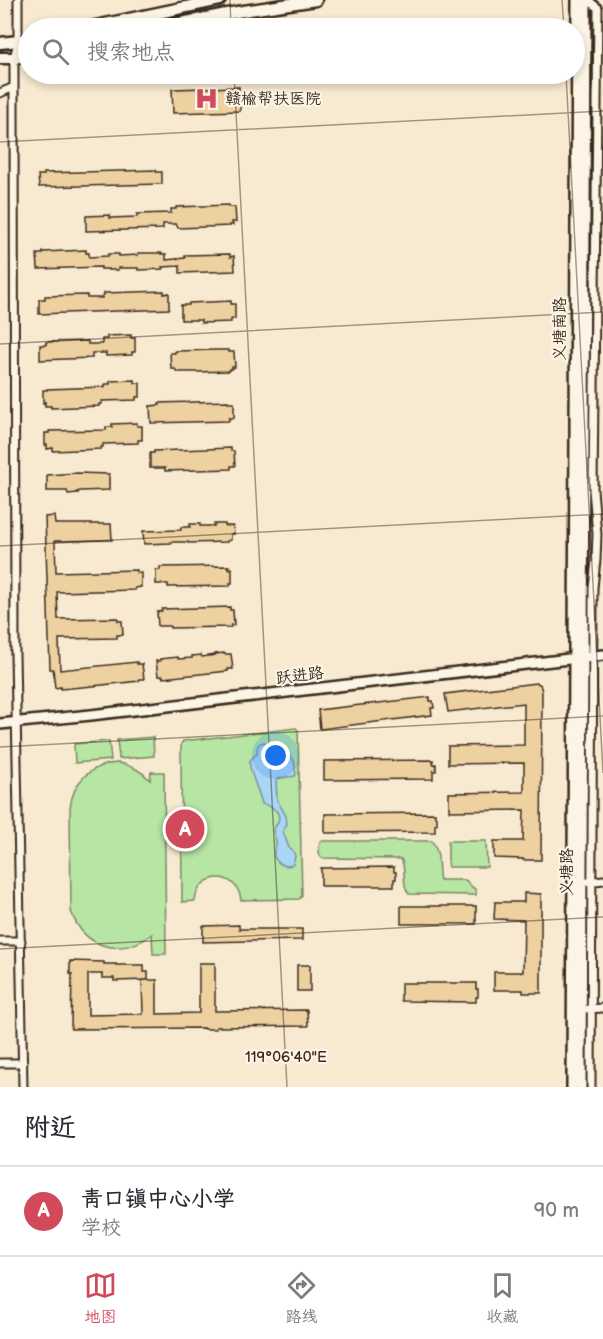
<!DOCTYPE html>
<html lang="zh">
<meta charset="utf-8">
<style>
:root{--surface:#fff;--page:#f2f2f3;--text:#2b2b33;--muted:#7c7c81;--line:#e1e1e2;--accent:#d1495b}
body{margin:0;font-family:"Balsamiq Sans","LXGW WenKai TC",sans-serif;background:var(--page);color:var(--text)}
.you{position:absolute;left:276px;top:756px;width:21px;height:21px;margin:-15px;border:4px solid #fff;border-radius:50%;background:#1a73e8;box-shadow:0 0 0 9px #1a73e833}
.badge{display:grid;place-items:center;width:39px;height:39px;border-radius:50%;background:var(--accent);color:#fff;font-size:20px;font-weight:700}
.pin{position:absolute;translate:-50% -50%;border:3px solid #fff;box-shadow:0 2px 6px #0006}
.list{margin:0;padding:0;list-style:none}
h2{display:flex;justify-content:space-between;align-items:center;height:78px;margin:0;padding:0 24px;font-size:26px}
h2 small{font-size:20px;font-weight:400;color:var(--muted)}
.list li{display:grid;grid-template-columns:39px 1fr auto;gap:18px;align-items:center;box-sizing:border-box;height:90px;padding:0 24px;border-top:2px solid var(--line)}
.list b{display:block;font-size:22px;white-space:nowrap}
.list p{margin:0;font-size:20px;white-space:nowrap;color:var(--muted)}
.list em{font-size:20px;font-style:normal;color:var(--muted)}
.icon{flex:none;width:33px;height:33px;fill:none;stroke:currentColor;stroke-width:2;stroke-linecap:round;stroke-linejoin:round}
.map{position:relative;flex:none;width:603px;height:1087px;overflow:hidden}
.search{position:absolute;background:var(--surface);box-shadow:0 3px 9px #0003;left:18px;right:18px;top:18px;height:66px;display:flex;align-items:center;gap:15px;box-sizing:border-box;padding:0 21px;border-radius:33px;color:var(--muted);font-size:22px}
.sheet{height:168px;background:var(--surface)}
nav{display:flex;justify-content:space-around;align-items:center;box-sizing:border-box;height:84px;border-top:2px solid var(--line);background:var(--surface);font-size:16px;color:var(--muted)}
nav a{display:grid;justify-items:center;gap:3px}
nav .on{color:var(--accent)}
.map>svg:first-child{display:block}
.green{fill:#b6e5a4;stroke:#788861;stroke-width:1.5}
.water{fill:#aad6f6;stroke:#7e91a0;stroke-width:1.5}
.building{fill:#edd1a1;stroke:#3b2a1e;stroke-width:1.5}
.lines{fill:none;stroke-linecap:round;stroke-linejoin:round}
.street-casing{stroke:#3b2a1e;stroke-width:11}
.secondary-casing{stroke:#3b2a1e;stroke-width:14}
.primary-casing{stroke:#3b2a1e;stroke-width:15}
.street{stroke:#fcf5e5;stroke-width:7}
.secondary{stroke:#fcf5e5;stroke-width:9}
.primary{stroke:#fcf5e5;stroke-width:10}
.ticks{fill:none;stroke:#3b2a1e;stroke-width:1.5;stroke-opacity:0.45}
.labels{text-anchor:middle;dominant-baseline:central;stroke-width:4.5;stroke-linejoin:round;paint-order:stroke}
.poi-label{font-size:16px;fill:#3b2a1e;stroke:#fcf5e5;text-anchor:start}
.street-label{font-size:16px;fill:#3b2a1e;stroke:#fcf5e5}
.ticks-label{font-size:15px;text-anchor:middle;fill:#3b2a1e;stroke:#fcf5e5;stroke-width:4.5;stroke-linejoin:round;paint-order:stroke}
</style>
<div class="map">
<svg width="603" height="1087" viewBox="0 0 603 1087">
<rect width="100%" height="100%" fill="#f8ead1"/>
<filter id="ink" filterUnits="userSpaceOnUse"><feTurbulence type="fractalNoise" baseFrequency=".0167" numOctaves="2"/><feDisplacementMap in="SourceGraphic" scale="12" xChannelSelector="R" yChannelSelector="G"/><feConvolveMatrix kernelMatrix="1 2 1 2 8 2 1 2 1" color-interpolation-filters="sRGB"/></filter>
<g filter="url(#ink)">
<path class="green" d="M296,728L298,730L302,896L299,899L241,900C237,870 198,871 195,901L182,902L181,744L183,741Z
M153,737L154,756L119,759L117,740Z
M109,741L111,760L75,763L74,744Z
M118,763C131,765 141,770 150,780L151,772H164L166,954H153L152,934C122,958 83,949 71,911L70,808C73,781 91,764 118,763Z
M321,841H432C441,853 437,867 440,880H465C469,882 468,884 471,886C475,890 477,889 476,895L409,894C401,885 407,869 401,859L322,858C318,855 318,846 321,841Z
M448,841H486L487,867H448Z"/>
<path class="water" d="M264,742C270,743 271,746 276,749C283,752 290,752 293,759C296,764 294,769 296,774L295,776L280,778L276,781L277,800L286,816L287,824L283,831L289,848L293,851L295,856L293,864C285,869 272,862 274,851C275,843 277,849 276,841C275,838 274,835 273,831C274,828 276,825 278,822C282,810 270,806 262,804C261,795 247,768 250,761C250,760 256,754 257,754C257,746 257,744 264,742Z"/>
<path class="building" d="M239,87L240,111L173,113L172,89Z
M156,170V172H162V184L39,187L38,175H44V173Z
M229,205V207H235L236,222H232L233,225H230V226L178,228L176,224H163V229L86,231V216L110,215V218L137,217V214L171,213V209H176V207Z
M86,250V253H89V257L108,256V254H119V256L138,255V253H161V254H166V260L185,258V255L230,254V257L234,256L235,271L180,273V266L162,267L163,269L138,270V268H118V270H108V269H101V267L38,269L37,254H43V252Z
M164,291V294L169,293V309L39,314V299H45V296L87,295V298H102V296L104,295V293Z
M231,301V304H235V319H231V322L201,323V320H181V305H189V303Z
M131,335V338H135V352H132V355L106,356V353H92V358L40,360V345H46V342L88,341V344H102V339H107V336Z
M218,350H229V352H234L235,367H232V369H229V371L196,372H177L175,369H171L170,353H175V351Z
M135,380V383H140V397H136V400L102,401V404H99V406L51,408V406H45V402L43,403V390H47V389L105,387V384H110V381Z
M228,401V403H234V418H229V421L151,423L150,406L160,405L159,403Z
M137,423V426H142V440H138V443L103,444V447H101V449L53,451V448L47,449V445H45V433H49V431L106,430V427H112V424Z
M231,448V451H234L235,466H231V469L165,471V468H150V453H154V451Z
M77,473L109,474V490L80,491L77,492L78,493L68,494L67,491H47V475Z
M54,516L55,524H111L112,540L55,541L56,572L137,570V573H141V587L135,588V590L57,592L58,619L118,618V621H122L123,635H117V638L59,639L60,670L137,662V664H142L144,679H139V681L93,686L61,689V687L55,688L53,669H50L45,517Z
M190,524H200V526H214V524H225V526H233L234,534H231V540L227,541V542L188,543V542H171V543L144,544L143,531L181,530V527H190Z
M229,566V569L232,568V583H230V586L168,587V584H156V570H160V567Z
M230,607V610H233L234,625H231V627L170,628V626H158L157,612L162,611V609Z
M224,653V654H231L233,669H228V671L163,678V676H158L156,661H160V659L178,657V659L192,658V656L201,655L202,657L215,655V654Z
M536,683L540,684L542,691L541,860H523V859L494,858V841H523L524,810L449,811V793L524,792V763L448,764V746L524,745V703L448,712L445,694Z
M430,697V701H433L434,708H431L432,715L320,729L318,710Z
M433,760V764H436V771H433V779L324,780V761Z
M435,813V817H437V824H435V832L325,833V814Z
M394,867V872H396V879H394V886H321V868Z
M524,893L541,894V993H523V990H494V972H523L524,920L494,919L495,902H524Z
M401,906H476V924H401Z
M239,925V929H302V940L203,942V926Z
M70,961L104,962V964H116V965H144V972H148V980L114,981V978H102V974H88V1015L143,1014L142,980H157V1014L199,1013V963H215V1011L307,1010L308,1026L216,1027V1029H204V1028L71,1029L72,974H70Z
M297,965H310V991H297Z
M401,983H476V989H478V997H476V1002L401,1001Z"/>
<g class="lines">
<defs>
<path id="street" d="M18,0V42L14,58V100L15,654L23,1087
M588,0L598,8L593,490L597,534L596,560L593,588L591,1087
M0,93L14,87
M588,882L603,880
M0,941H21
M588,1009L603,1008
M0,1063H23"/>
<path id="secondary" d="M0,724L91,715L603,655
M572,1087L577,0
M581,1087L586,0"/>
<path id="primary" d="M86,28L220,0
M156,28L237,12L316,0
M0,43L28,40
M0,58H14L28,55"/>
</defs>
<use href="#street" class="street-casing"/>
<use href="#secondary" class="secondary-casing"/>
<use href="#primary" class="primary-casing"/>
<use href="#street" class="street"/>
<use href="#secondary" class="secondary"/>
<use href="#primary" class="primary"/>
</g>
</g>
<path class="ticks" d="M230,0L231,28M562,0L564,28M234,74L287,1087M566,74L603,773M0,142L603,111M0,344L603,312M0,546L603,514M0,747L603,716M0,949L603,917"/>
<defs>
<symbol id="hospital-bare" viewBox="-9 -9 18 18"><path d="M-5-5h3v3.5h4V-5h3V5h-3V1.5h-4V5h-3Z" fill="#d1495b" stroke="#fcf5e5" stroke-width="2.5" paint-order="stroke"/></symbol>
</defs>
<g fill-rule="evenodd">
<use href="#hospital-bare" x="190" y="82" width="33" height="33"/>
</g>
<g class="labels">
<g class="poi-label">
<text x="225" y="99">赣榆帮扶医院</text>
</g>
<g class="street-label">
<text transform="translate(560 329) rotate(-90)">义塘南路</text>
<text transform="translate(300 676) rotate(-7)">跃进路</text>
<text transform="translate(567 872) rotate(-90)">义塘路</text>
</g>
</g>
<g class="ticks-label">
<text x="286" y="1062">119°06'40"E</text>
</g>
</svg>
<div class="you"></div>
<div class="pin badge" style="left:185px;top:829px">A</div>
<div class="search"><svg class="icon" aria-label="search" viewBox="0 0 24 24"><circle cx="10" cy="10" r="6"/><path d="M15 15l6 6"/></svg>搜索地点</div>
</div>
<section class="sheet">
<h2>附近<small></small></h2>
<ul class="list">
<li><span class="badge">A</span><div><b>青口镇中心小学</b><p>学校</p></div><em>90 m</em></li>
</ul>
</section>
<nav>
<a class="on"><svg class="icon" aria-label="map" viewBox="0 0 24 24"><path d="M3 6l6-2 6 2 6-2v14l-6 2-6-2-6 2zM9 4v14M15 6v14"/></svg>地图</a>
<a><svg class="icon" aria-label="directions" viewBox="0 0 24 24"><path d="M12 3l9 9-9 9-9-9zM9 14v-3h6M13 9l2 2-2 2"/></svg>路线</a>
<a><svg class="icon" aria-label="saved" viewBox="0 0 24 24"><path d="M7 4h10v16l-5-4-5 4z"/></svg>收藏</a>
</nav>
